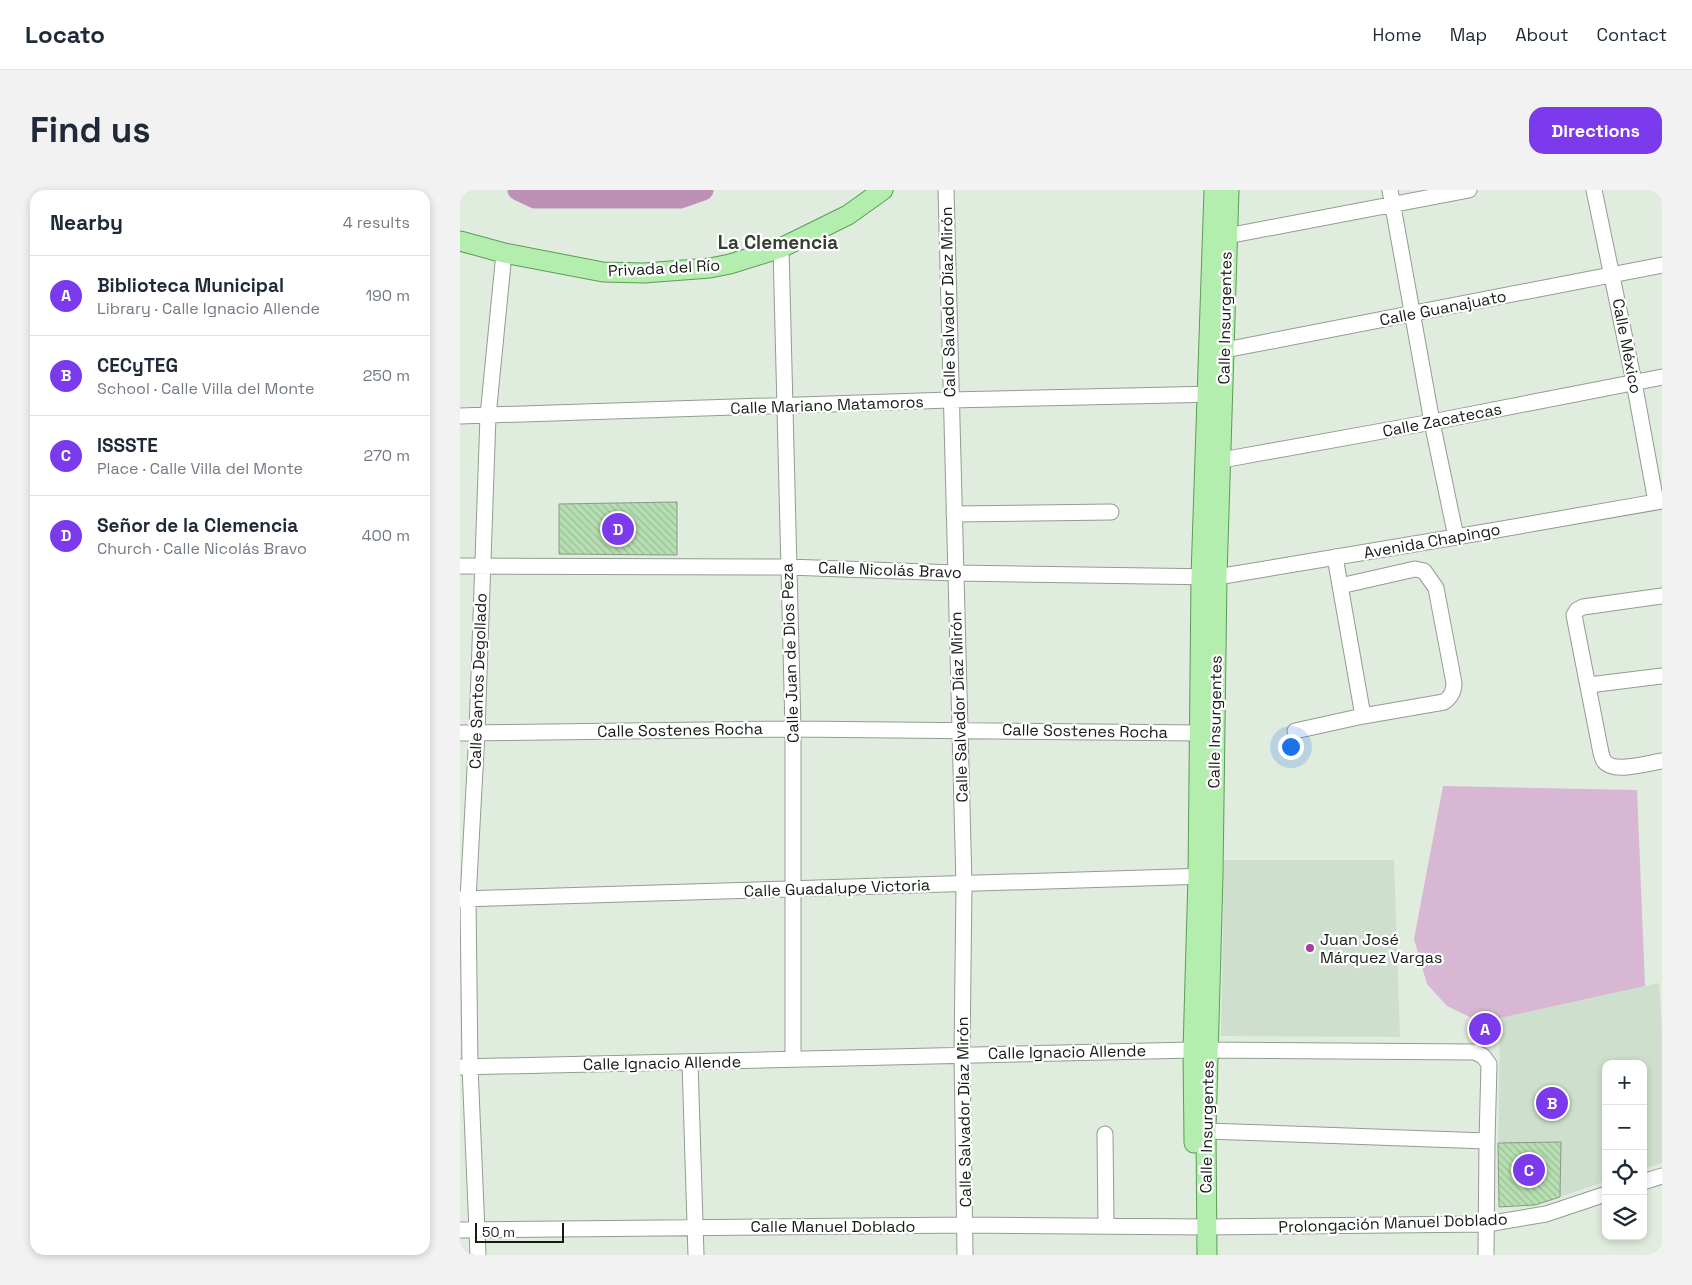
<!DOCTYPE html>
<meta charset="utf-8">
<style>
:root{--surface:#fff;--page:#f2f2f3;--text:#1f2937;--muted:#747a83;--line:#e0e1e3;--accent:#7c3aed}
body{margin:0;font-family:"Space Grotesk",sans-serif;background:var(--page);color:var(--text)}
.controls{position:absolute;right:15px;bottom:15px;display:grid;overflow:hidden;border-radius:10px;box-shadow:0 2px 8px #0003}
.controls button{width:45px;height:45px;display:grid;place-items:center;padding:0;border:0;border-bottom:1px solid var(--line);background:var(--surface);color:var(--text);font:25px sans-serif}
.scale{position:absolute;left:15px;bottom:12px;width:89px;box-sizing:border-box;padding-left:5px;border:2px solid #161b16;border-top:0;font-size:14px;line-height:18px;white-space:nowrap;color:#161b16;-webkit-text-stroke:4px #fff;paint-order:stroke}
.you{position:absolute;left:830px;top:556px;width:18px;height:18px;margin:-12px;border:4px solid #fff;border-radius:50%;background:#1a73e8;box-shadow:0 0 0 8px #1a73e833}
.badge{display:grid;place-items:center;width:32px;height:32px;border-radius:50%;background:var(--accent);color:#fff;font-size:16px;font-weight:700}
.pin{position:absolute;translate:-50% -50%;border:2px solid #fff;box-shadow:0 1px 5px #0006}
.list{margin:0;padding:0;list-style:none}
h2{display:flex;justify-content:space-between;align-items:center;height:65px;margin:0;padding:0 20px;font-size:21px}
h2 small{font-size:16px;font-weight:400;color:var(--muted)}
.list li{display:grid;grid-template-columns:32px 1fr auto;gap:15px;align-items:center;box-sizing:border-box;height:80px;padding:0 20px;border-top:1px solid var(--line)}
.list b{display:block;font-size:19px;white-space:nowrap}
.list p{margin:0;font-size:16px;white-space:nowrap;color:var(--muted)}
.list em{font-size:16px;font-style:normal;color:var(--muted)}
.icon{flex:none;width:28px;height:28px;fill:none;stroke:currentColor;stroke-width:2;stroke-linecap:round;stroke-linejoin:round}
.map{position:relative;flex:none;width:1202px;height:1065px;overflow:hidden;border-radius:15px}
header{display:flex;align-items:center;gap:30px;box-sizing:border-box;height:70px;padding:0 25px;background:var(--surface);border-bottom:1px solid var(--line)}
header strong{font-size:24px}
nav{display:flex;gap:28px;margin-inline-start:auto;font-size:18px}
.intro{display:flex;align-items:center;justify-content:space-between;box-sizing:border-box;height:120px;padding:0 30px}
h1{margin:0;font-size:35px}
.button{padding:12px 22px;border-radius:15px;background:var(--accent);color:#fff;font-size:18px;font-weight:700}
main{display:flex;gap:30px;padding:0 30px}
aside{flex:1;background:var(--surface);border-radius:15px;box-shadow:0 2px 8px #0003}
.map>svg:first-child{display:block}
.built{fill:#cee0cd}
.garden{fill:#d7b7d3}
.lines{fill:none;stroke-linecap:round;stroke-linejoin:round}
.river{stroke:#bd90b7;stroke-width:21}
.building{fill:url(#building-back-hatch);stroke:#8c978b}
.minor-casing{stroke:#929d91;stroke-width:17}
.major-casing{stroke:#5b9d57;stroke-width:21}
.minor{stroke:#fff;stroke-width:15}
.major{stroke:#b3eeaf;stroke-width:19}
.poi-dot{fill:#a63d9f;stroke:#fff;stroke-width:2}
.labels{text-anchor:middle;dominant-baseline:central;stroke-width:4.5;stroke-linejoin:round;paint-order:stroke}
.street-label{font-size:16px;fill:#161b16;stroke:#fff}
.poi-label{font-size:16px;fill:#161b16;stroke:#fff;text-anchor:start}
.quarter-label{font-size:19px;font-weight:bold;fill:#343e33;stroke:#fff}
</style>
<header>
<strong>Locato</strong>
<nav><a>Home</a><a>Map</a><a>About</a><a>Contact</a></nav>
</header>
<div class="intro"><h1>Find us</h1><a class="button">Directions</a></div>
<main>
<aside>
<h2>Nearby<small>4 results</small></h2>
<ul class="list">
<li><span class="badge">A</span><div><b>Biblioteca Municipal</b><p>Library · Calle Ignacio Allende</p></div><em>190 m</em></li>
<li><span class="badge">B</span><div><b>CECyTEG</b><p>School · Calle Villa del Monte</p></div><em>250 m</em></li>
<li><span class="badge">C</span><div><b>ISSSTE</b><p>Place · Calle Villa del Monte</p></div><em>270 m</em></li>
<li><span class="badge">D</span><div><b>Señor de la Clemencia</b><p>Church · Calle Nicolás Bravo</p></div><em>400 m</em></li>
</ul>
</aside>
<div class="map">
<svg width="1202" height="1065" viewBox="0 0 1202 1065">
<defs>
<pattern id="building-back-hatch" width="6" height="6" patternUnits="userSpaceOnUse" patternTransform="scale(1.25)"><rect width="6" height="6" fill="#b6dfb2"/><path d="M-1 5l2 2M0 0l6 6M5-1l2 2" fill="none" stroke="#9cbf98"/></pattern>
</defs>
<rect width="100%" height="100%" fill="#e0ecde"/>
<path class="built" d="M764,670H934L940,847L761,846Z
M1199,793L1202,840V973L1183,979V874H1146V991L1100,1007L1101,952L1038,953L1040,828Z"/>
<path class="garden" d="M983,596L1177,600L1185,796L1040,828L1010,827L987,816L967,794L954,749Z"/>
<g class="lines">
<path class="river" d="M58,0L75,8H220L243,0"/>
</g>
<path class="building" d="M217,312V365L99,364V314Z
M1101,952L1100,1007L1075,1015L1039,1017L1038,953Z"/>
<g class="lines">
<defs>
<path id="minor" d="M486,0L504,694L502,864L505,1065
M930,0L972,232L996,347
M1134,0L1174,192L1196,312
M758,46H767L1009,0
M321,58L333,539V869
M765,160L1202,75
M0,226L490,210L757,204
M762,270L972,232L1202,187
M494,324L651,322
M875,367L903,526
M0,376L328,377L495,383L757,387L996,347L1202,311
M1202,406L1123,417L1117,420L1114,425L1141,563C1142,566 1142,568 1144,571C1153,584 1188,573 1202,571
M1129,495L1202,486
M835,541L903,526L984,512C991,507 994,502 994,493L976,398L964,381L955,379L880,396
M0,543L333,539L740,543
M0,709L748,686
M230,873L236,1065
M0,877L733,860L1014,862L1023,866L1029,874L1027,951L1026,1065
M746,941L1027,951
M645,944L646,1036
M1183,992L1202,986
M0,1040L505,1035L746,1037L1027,1034L1086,1024L1146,1004
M18,1065L10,877L8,709L17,542L28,226L44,63"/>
<path id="major" d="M0,51L44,63L143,82L184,83L250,78L270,74L321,58L388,25L423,0
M734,953L733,860L738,686L741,386L754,0
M747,1065L746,941L753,686L757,387L769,0"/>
</defs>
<use href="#minor" class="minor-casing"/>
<use href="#major" class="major-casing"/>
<use href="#minor" class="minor"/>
<use href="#major" class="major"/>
</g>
<circle class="poi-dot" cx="850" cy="758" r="5"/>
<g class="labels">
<g class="street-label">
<text transform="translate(204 78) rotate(-3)">Privada del Río</text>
<text transform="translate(488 112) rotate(-91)">Calle Salvador Díaz Mirón</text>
<text transform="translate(983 118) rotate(-11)">Calle Guanajuato</text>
<text transform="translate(765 128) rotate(-89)">Calle Insurgentes</text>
<text transform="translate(1167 156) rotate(79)">Calle México</text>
<text transform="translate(367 215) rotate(-2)">Calle Mariano Matamoros</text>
<text transform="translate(982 230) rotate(-11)">Calle Zacatecas</text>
<text transform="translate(972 351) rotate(-10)">Avenida Chapingo</text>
<text transform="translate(430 380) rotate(2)">Calle Nicolás Bravo</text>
<text transform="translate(330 463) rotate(-92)">Calle Juan de Dios Peza</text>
<text transform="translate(18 491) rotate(-88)">Calle Santos Degollado</text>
<text transform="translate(499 517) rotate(-92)">Calle Salvador Díaz Mirón</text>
<text transform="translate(755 532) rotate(-89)">Calle Insurgentes</text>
<text transform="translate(220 540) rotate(-1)">Calle Sostenes Rocha</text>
<text transform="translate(625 541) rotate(1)">Calle Sostenes Rocha</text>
<text transform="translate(377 698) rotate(-2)">Calle Guadalupe Victoria</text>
<text transform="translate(607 862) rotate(-1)">Calle Ignacio Allende</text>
<text transform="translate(202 873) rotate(-1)">Calle Ignacio Allende</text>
<text transform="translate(504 922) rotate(-91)">Calle Salvador Díaz Mirón</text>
<text transform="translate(747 937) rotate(-89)">Calle Insurgentes</text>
<text transform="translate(933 1033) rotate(-2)">Prolongación Manuel Doblado</text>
<text x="373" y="1036">Calle Manuel Doblado</text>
</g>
<g class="poi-label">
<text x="860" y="749">Juan José<tspan x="860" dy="18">Márquez Vargas</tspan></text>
</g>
<g class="quarter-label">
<text x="318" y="52">La Clemencia</text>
</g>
</g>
</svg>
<div class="controls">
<button>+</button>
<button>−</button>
<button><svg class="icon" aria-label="locate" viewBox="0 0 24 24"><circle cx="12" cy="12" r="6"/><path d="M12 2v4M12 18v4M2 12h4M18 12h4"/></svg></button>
<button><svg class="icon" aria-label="layers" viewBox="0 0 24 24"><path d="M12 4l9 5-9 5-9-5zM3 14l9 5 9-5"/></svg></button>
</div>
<div class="scale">50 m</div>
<div class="you"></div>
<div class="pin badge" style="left:1025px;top:839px">A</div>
<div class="pin badge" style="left:1092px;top:913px">B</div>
<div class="pin badge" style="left:1069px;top:980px">C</div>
<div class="pin badge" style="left:158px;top:339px">D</div>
</div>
</main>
